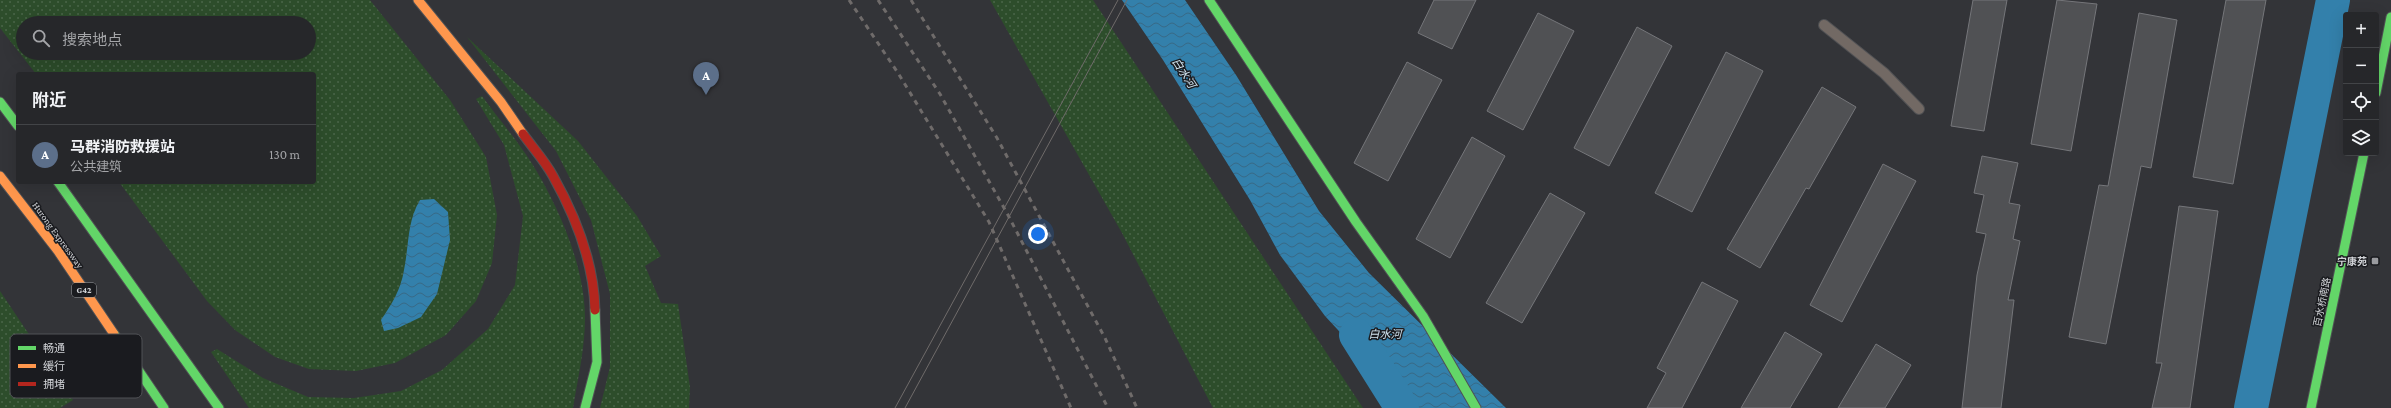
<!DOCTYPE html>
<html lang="zh">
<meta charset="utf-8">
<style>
:root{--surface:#26272a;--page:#323336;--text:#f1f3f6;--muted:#a4a5a8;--line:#424447;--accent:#9a9b9f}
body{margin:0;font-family:"Crimson Pro","Noto Sans SC",serif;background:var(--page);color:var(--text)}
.controls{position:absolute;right:12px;top:12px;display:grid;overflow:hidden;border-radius:4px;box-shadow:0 4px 16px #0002}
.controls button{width:36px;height:36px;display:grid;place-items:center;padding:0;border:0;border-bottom:1px solid var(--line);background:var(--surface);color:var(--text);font:20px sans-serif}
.you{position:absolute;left:1038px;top:234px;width:14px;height:14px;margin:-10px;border:3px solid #fff;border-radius:50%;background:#1a73e8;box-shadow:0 0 0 6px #1a73e833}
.badge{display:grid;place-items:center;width:26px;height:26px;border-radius:50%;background:var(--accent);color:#fff;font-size:13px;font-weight:700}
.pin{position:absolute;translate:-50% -33px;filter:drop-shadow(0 1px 2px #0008)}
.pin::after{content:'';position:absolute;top:21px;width:14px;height:12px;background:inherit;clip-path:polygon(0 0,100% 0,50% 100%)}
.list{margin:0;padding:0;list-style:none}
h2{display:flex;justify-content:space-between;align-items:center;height:52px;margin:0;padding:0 16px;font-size:17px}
h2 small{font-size:13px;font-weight:400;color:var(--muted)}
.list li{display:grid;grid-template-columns:26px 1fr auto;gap:12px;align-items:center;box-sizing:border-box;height:60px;padding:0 16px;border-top:1px solid var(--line)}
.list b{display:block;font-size:15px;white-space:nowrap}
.list p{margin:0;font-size:13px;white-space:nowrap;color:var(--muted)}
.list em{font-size:13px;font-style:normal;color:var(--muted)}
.icon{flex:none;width:22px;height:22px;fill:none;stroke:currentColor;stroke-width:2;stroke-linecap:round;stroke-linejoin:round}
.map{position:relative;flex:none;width:2391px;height:408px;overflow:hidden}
.search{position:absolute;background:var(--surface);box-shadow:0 4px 16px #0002;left:16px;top:16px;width:300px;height:44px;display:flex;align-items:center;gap:10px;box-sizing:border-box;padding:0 14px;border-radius:22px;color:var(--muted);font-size:15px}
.panel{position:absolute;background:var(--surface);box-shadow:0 4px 16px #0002;left:16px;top:72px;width:300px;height:112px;border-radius:4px}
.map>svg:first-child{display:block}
.grass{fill:url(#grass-dots);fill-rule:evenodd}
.water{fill:url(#water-waves)}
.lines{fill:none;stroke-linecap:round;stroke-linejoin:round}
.river{stroke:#3380ab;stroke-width:34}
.building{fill:#505154;stroke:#75767a}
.lane-casing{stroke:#505154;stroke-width:12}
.fast-casing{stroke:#505154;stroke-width:11}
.slow-casing{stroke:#505154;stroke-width:11}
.jam-casing{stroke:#505154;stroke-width:11}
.lane{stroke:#726964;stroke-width:10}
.fast{stroke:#63d668;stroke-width:9}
.slow{stroke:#ff974d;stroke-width:9}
.jam{stroke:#b3261e;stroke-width:9}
.tram{stroke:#6f6b6a;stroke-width:1}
.rail{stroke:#6f6b6a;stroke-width:3;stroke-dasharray:5 5;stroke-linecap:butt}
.poi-dot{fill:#9a9b9f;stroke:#1a1b1f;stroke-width:1.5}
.labels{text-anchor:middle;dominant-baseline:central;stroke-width:3;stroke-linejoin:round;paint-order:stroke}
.shield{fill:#1a1b1f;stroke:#9a9ca0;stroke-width:1}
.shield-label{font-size:9px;font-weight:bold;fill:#d1d3d7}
.street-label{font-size:10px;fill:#d1d3d7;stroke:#1a1b1f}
.poi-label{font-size:10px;font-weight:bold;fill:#d1d3d7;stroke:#1a1b1f;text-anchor:end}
.water-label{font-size:11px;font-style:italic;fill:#d0e4f0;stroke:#1a1b1f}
.key{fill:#1a1b1f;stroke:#515256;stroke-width:1}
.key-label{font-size:11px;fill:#d1d3d7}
</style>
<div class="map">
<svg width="2391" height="408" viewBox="0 0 2391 408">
<defs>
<pattern id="grass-dots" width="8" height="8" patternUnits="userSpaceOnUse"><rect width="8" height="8" fill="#2d4d2b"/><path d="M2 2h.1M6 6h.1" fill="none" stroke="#4a6649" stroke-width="1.8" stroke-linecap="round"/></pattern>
<pattern id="water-waves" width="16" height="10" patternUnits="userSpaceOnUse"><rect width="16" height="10" fill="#3380ab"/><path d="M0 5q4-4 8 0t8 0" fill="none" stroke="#376986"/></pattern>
</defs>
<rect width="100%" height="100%" fill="#333438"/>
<path class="grass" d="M0,0H370L450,100L486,157L497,215L492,263L476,301L446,335L395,363L356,371L309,369L275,357L235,330L207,301L119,182H314V74H36L0,28ZM23,23H309V53H23Z
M990,0H1093L1363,408H1213L1122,233Z
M467,37L578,141L637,216L661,256L645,266L661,303L678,304L690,387L689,408H600L610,367V294L591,220L556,151Z
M482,96C498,118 516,139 531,162C558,205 585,266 585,318C585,348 578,378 573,408H249L211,352L217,349L263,378L308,397L354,398L401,391L442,370L488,329L515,285L523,216L504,145L476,99Z
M0,291L73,400L60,408H0Z"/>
<path class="water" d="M1122,0H1185L1236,75L1319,211L1369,273L1506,408H1418L1363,357L1325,316L1280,255L1250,200L1163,60Z
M434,199L448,212L450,240L437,294L421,317L398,328L384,331L381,320C392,304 401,289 404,270C409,246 407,221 420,200Z"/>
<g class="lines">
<path class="river" d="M1356,335L1402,408
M2251,408L2333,0"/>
</g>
<path class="building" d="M1434,0H1476L1452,49L1418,33Z
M1973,0H2007L1984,131L1951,126Z
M2057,0L2097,4L2071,151L2031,144Z
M2226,0H2266L2233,184L2193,177Z
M1538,13L1574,31L1523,130L1487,111Z
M2139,13L2177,20L2151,168L2141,166L2106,344L2069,337L2099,185L2108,186Z
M1637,27L1672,46L1609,166L1574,148Z
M1726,52L1763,71L1692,212L1655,193Z
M1407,62L1442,80L1388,181L1354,163Z
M1822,87L1856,107L1809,189L1806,188L1760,268L1727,249Z
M1472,137L1505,156L1450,258L1416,239Z
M1982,156L2018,163L2009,203L2020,205L2013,239L2020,241L2008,300H2014L2001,408H1962L1977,275L1986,234L1976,232L1984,195L1974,193Z
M1883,164L1916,181L1842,322L1810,305Z
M1550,193L1585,213L1522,323L1486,303Z
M2179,206L2218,211L2190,408H2152L2162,363H2156Z
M1702,282L1738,301L1682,408H1647L1666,373L1657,368Z
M1785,332L1822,354L1790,408H1741Z
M1876,344L1911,365L1885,408H1838Z"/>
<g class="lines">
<defs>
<path id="lane" d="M1824,25L1884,73L1919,109"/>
<path id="fast" d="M1209,0L1356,222L1423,316L1476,408
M2376,93L2391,17
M0,102L18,126
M58,182L219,408
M114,334L164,408
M585,408L597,362L595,310
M2311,408L2364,153"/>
<path id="slow" d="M418,0L501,102L523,134
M0,176L58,251L114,334"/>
<path id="jam" d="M523,134C533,148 545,161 553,176C576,217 594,264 595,310"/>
</defs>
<use href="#lane" class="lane-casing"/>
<use href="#fast" class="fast-casing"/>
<use href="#slow" class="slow-casing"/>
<use href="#jam" class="jam-casing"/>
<use href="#lane" class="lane"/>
<use href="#fast" class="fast"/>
<use href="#slow" class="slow"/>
<use href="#jam" class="jam"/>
<path class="tram" d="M895,408L1118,0
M905,408L1127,0"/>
<path class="rail" d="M849,0L898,73L989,222L1071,408
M878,0L940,94L1008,215L1108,408
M911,0L997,138L1105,338L1137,408"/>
</g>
<rect class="poi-dot" x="2371" y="257" width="8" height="8" rx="2"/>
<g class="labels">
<rect class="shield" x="72" y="283" width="24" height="14" rx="3"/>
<g class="shield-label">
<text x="84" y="290">G42</text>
</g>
<g class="street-label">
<text transform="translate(58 235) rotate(54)">Hurong Expressway</text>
<text transform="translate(2322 302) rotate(-78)">百水桥南路</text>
</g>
<g class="poi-label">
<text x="2367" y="261">宁康苑</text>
</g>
<g class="water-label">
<text transform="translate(1184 73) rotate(57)">白水河</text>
<text x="1385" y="334">白水河</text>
</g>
</g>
<rect x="10" y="334" width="132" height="64" rx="6" class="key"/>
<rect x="18" y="346" width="18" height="4" fill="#63d668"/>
<rect x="18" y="364" width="18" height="4" fill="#ff974d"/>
<rect x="18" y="382" width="18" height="4" fill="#b3261e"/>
<g class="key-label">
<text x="43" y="352">畅通</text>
<text x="43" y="370">缓行</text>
<text x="43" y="388">拥堵</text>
</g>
</svg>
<div class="controls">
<button>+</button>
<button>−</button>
<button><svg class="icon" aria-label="locate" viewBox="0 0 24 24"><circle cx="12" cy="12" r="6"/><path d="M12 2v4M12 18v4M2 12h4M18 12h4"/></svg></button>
<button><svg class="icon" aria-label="layers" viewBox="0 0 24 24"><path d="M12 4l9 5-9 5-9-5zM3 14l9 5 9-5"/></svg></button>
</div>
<div class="you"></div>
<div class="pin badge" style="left:706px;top:95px;background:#5c6f8a">A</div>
<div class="search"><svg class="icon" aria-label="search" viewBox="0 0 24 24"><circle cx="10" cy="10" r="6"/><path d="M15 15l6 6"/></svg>搜索地点</div>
<section class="panel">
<h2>附近<small></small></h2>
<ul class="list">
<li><span class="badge" style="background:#5c6f8a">A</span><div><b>马群消防救援站</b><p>公共建筑</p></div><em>130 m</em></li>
</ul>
</section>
</div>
